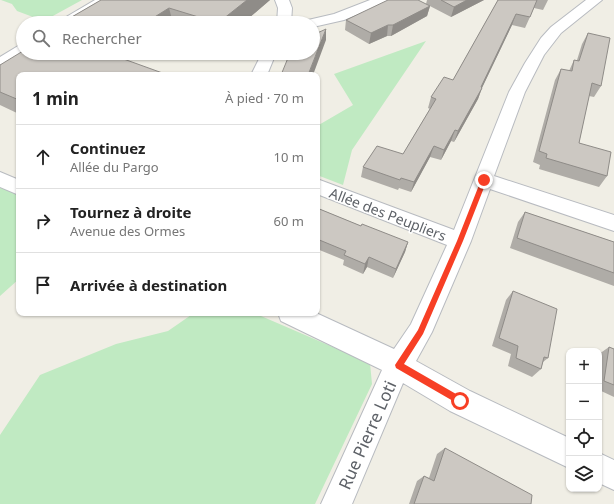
<!DOCTYPE html>
<html lang="fr">
<meta charset="utf-8">
<style>
:root{--surface:#fff;--page:#f2f2f2;--text:#222;--muted:#767676;--line:#e0e0e0}
body{margin:0;font-family:"Noto Sans",sans-serif;background:var(--page);color:var(--text)}
.controls{position:absolute;right:12px;bottom:12px;display:grid;overflow:hidden;border-radius:8px;box-shadow:0 1px 3px #0004}
.controls button{width:36px;height:36px;display:grid;place-items:center;padding:0;border:0;border-bottom:1px solid var(--line);background:var(--surface);color:var(--text);font:20px sans-serif}
.stop{position:absolute;width:12px;height:12px;margin:-9px;border:3px solid #f73f25;border-radius:50%;background:#fff}
.stop.end{background:#f73f25;border-color:#fff;box-shadow:0 1px 4px #0008}
.list{margin:0;padding:0;list-style:none}
h2{display:flex;justify-content:space-between;align-items:center;height:52px;margin:0;padding:0 16px;font-size:17px}
h2 small{font-size:13px;font-weight:400;color:var(--muted)}
.list li{display:grid;grid-template-columns:26px 1fr auto;gap:12px;align-items:center;box-sizing:border-box;height:64px;padding:0 16px;border-top:1px solid var(--line)}
.list b{display:block;font-size:15px;white-space:nowrap}
.list p{margin:0;font-size:13px;white-space:nowrap;color:var(--muted)}
.list em{font-size:13px;font-style:normal;color:var(--muted)}
.icon{flex:none;width:22px;height:22px;fill:none;stroke:currentColor;stroke-width:2;stroke-linecap:round;stroke-linejoin:round}
.map{position:relative;flex:none;width:614px;height:504px;overflow:hidden}
.search{position:absolute;background:var(--surface);box-shadow:0 1px 3px #0004;left:16px;top:16px;width:304px;height:44px;display:flex;align-items:center;gap:10px;box-sizing:border-box;padding:0 14px;border-radius:22px;color:var(--muted);font-size:15px}
.panel{position:absolute;background:var(--surface);box-shadow:0 1px 3px #0004;left:16px;top:72px;width:304px;height:244px;border-radius:8px}
.map>svg:first-child{display:block}
.green{fill:#c0eac2}
.lines{fill:none;stroke-linecap:round;stroke-linejoin:round}
.minor-casing{stroke:#b8bbc0;stroke-width:2}
.minor{fill:#fff;fill-rule:evenodd}
.wall{fill:#afaca7}
.shaded-wall{fill:#8f8c88}
.building{fill:#ccc8c2;stroke:#8f8c88}
.route{fill:#f73f25}
.labels{text-anchor:middle;dominant-baseline:central;stroke-width:3;stroke-linejoin:round;paint-order:stroke}
.street-label{font-size:14px;fill:#5d6167;stroke:#fff}
.near-street-label{font-size:17px;fill:#5d6167;stroke:#fff}
</style>
<div class="map">
<svg width="614" height="504" viewBox="0 0 614 504">
<rect width="100%" height="100%" fill="#f0eee5"/>
<path class="green" d="M1,0H82L51,17L41,20L17,11L12,4Z
M426,41L352,150L343,185L317,175V126L353,105L334,74Z
M0,186L19,193V279L0,296Z
M194,313H254L370,363L372,384L315,504H0V435L40,375L116,344L168,331Z"/>
<g class="lines">
<defs>
<path id="minor" d="M95,0H111L109,3L76,23H59L61,20Z
M275,0H289L292,8L291,23H277L278,8Z
M370,0H388L386,3L344,20L313,27V23H306L308,20L334,14Z
M586,0H602L561,33L544,55L525,92L494,176L614,215V231L490,189L471,241L432,332L416,361L470,391L569,438V468L450,411L403,383L352,504H321L382,370L281,321L278,313H316L394,349L411,324L447,245L317,194V179L454,230L509,92L525,63L541,38L551,27Z
M23,45V53H27L5,66L0,68V57L18,46Z
M262,53H276L267,75H251Z
M0,172L19,180V195L0,187Z
M599,453L614,460V490L599,483Z"/>
</defs>
<use href="#minor" class="minor-casing"/>
<use href="#minor" class="minor"/>
</g>
<path class="wall" d="M101,0H270L243,23H69L72,22L70,18Z
M427,0H484L451,17L426,4Z
M498,0H548L543,10L534,8L525,28L512,25L482,88L478,99L454,142L451,141L441,160L430,157L411,192L399,188L398,190L361,177L363,167L403,154L430,109L428,108L431,97L453,80Z
M430,6L427,16L391,36H387L369,44L345,30L346,20Z
M588,33L601,86L594,97L589,96L579,143L607,176L599,187L539,169L540,165L533,162L555,80L561,69L569,71L574,60H577L582,44Z
M23,53H133L124,59L19,75V114L0,105V65Z
M317,208L361,226L408,242L405,252L393,278L367,267L363,274L343,265L344,260L317,249Z
M525,212L614,242V286L510,248L518,222Z
M513,291L548,358L543,362L541,369L532,377L508,366L511,354L492,346L506,300Z
M609,347L614,349V397L599,390V354Z
M445,448L531,504H409L417,481L424,476L429,478L437,454Z"/>
<path class="shaded-wall" d="M247,0H270L243,23H218Z
M467,0H484L451,17L454,7Z
M430,6L427,16L391,36L393,25Z
M169,8L173,23H145Z
M516,14L512,25L479,94L482,88L478,99L454,142L458,131L481,87Z
M388,25L387,36L369,44L371,33Z
M326,29V40L313,75H308Z
M102,53H133L109,69Z
M455,130L451,141L441,160L444,150Z
M434,146L430,157L411,192L414,182Z
M408,242L405,252L393,278L396,269Z
M369,257L367,267L363,274L365,264Z"/>
<path class="building" d="M101,0H247L218,23L169,8L145,23H69L74,20L70,18Z
M388,0H418L430,6L393,25H388L371,33L346,20Z
M441,0H467L454,7Z
M498,0H537L530,17L516,14L481,87L482,88L458,131L455,130L444,150L434,146L414,182L401,178L400,180L363,167L377,146L403,154L436,99L431,97L444,77L453,80Z
M326,29L308,75H281L290,53H313V35Z
M588,33L610,38L601,86L592,83L579,143L611,152L607,176L546,158L547,154L539,151L561,69L572,71L574,60L579,61Z
M23,51V53H107L168,75H19V100L0,92V65Z
M317,208L361,226L362,224L408,242L396,269L369,257L365,264L344,255L346,251L317,239Z
M525,212L614,242V273L517,238Z
M513,291L557,309L548,358L544,357L541,369L516,358L518,346L499,338Z
M609,347L614,349V385L604,381Z
M445,448L532,495L531,504H414L424,476L434,481Z"/>
<path class="route" d="M484,178L487,180L463,241L423,334L404,364L463,398L464,401L460,405L396,368L395,365L418,330L457,241L481,180Z"/>
<g class="labels">
<g class="street-label">
<text transform="translate(388 214) rotate(21)">Allée des Peupliers</text>
</g>
<g class="near-street-label">
<text transform="translate(367 435) rotate(-66)">Rue Pierre Loti</text>
</g>
</g>
</svg>
<div class="controls">
<button>+</button>
<button>−</button>
<button><svg class="icon" aria-label="locate" viewBox="0 0 24 24"><circle cx="12" cy="12" r="6"/><path d="M12 2v4M12 18v4M2 12h4M18 12h4"/></svg></button>
<button><svg class="icon" aria-label="layers" viewBox="0 0 24 24"><path d="M12 4l9 5-9 5-9-5zM3 14l9 5 9-5"/></svg></button>
</div>
<div class="stop" style="left:460px;top:401px"></div>
<div class="stop end" style="left:484px;top:180px"></div>
<div class="search"><svg class="icon" aria-label="search" viewBox="0 0 24 24"><circle cx="10" cy="10" r="6"/><path d="M15 15l6 6"/></svg>Rechercher</div>
<section class="panel">
<h2>1 min<small>À pied · 70 m</small></h2>
<ul class="list">
<li><svg class="icon" aria-label="ahead" viewBox="0 0 24 24"><path d="M12 20V5M6 11l6-6 6 6"/></svg><div><b>Continuez</b><p>Allée du Pargo</p></div><em>10 m</em></li>
<li><svg class="icon" aria-label="right" viewBox="0 0 24 24"><path d="M7 20v-9h11M14 6l5 5-5 5"/></svg><div><b>Tournez à droite</b><p>Avenue des Ormes</p></div><em>60 m</em></li>
<li><svg class="icon" aria-label="arrive" viewBox="0 0 24 24"><path d="M6 21V4h12l-3 4 3 4H6"/></svg><div><b>Arrivée à destination</b></div></li>
</ul>
</section>
</div>
